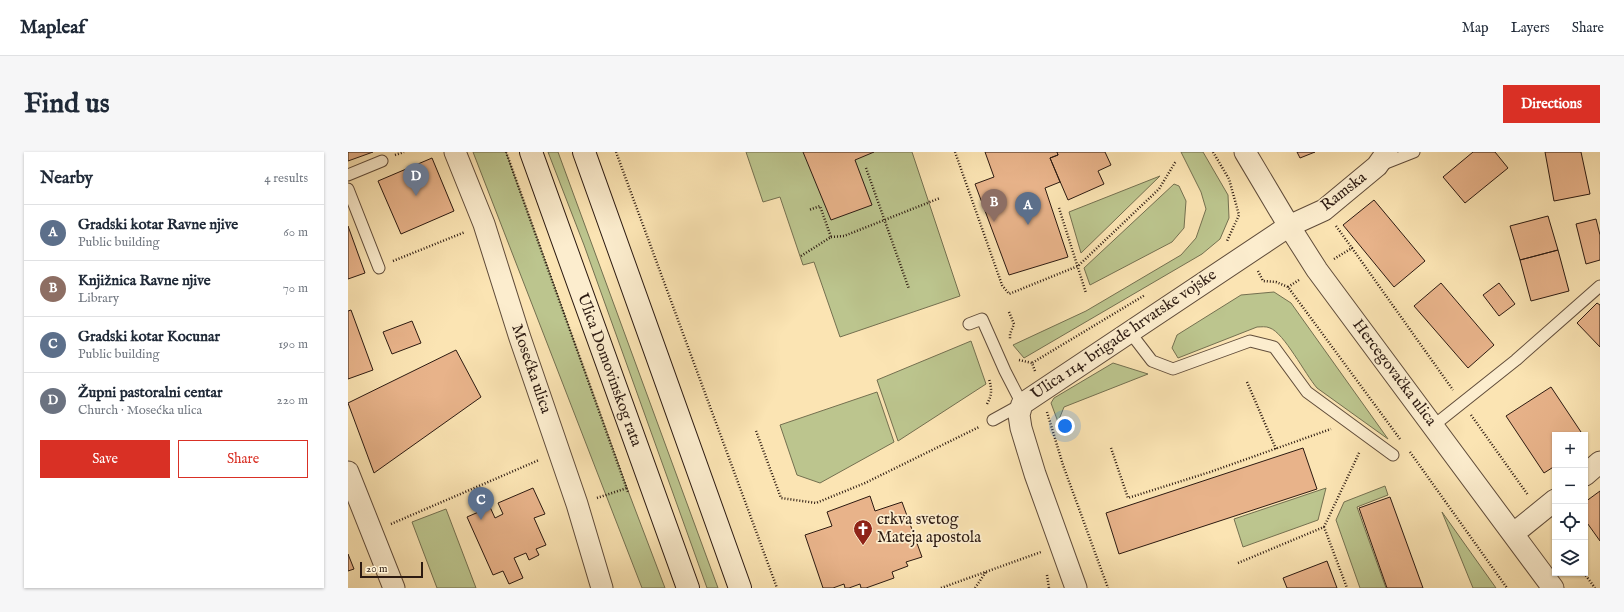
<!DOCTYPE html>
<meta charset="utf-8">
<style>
:root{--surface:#fff;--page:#f6f6f7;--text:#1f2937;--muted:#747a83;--line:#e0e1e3;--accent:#d93025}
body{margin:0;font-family:"IM FELL English",serif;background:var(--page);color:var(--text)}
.controls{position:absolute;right:12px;bottom:12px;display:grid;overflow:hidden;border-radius:0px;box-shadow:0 1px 3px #0004}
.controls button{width:36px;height:36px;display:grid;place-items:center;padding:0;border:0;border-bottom:1px solid var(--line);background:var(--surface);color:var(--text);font:20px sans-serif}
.scale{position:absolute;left:12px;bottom:10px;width:63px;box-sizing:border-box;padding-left:4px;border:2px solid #2c1a11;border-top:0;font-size:11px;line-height:14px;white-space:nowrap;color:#2c1a11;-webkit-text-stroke:3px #fcedce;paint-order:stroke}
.you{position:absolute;left:717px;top:274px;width:14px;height:14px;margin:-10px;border:3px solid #fff;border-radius:50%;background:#1a73e8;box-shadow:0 0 0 6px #1a73e833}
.badge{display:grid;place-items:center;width:26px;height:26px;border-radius:50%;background:var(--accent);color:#fff;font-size:13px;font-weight:700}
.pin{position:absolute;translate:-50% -33px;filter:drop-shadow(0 1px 2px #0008)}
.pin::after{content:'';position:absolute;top:21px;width:14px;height:12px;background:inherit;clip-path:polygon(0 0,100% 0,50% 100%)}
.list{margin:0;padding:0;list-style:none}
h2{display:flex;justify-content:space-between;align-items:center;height:52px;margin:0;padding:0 16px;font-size:17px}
h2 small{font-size:13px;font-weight:400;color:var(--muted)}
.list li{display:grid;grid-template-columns:26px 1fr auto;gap:12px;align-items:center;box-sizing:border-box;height:56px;padding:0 16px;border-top:1px solid var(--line)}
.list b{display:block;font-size:15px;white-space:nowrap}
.list p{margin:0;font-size:13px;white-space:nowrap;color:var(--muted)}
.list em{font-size:13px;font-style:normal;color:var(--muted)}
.actions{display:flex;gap:8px;padding:12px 16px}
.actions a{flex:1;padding:9px 0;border:1px solid var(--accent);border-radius:0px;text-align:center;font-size:14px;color:var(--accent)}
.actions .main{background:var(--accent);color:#fff}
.icon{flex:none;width:22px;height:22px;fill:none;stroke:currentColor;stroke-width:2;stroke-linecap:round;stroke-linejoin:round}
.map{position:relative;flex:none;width:1252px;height:436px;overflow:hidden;border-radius:0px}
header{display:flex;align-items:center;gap:24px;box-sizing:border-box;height:56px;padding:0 20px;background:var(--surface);border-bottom:1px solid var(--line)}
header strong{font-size:19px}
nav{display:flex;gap:22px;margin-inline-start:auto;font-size:14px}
.intro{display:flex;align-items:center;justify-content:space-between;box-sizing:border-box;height:96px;padding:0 24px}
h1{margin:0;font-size:28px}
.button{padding:10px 18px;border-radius:0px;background:var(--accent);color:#fff;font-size:14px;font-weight:700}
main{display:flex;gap:24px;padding:0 24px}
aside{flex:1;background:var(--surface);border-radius:0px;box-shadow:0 1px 3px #0004}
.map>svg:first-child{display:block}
.green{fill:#bcc58e;stroke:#747050}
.building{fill:#e8b38a;stroke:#2c1a11}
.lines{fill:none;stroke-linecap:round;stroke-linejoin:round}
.lane-casing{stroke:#604c3a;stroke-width:13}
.street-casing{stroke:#604c3a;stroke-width:23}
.secondary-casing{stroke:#2c1a11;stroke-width:24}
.path{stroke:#2c1a11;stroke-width:2.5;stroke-dasharray:1 2;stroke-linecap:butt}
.lane{stroke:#fcedce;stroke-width:11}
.street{stroke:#fcedce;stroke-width:21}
.secondary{stroke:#fcedce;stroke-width:22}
.labels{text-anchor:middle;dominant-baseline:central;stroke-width:3.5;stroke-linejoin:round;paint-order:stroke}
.street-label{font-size:16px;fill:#2c1a11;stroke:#fcedce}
.poi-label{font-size:16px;fill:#2c1a11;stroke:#fcedce;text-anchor:start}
</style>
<header>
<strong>Mapleaf</strong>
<nav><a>Map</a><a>Layers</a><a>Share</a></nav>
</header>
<div class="intro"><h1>Find us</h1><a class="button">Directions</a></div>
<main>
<aside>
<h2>Nearby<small>4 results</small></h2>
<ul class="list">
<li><span class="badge" style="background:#5c6f8a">A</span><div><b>Gradski kotar Ravne njive</b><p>Public building</p></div><em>60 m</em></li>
<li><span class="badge" style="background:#8d6e63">B</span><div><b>Knjižnica Ravne njive</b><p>Library</p></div><em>70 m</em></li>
<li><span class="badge" style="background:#5c6f8a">C</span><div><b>Gradski kotar Kocunar</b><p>Public building</p></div><em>190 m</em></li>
<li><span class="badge" style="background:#6b7280">D</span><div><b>Župni pastoralni centar</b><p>Church · Mosećka ulica</p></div><em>220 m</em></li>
</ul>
<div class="actions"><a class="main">Save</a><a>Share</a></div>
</aside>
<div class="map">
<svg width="1252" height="436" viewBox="0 0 1252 436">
<rect width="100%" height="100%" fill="#fbe4b3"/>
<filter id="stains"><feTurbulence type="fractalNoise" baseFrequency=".005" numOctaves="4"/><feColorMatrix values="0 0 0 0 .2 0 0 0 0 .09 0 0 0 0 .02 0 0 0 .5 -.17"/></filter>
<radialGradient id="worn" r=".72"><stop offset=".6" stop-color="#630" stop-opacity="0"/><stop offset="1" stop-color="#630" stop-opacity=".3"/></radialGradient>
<path class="green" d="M125,0H158L279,336L317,436H294Z
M200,0H210L370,436H359L236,93Z
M398,0H564L612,144L492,185L466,110L455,113L432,45L415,50Z
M833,0H855L880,43L881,66L872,87L854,102L676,206L665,193L738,159L833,103L848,86L858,57L853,40Z
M812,24L733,101L721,60Z
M826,32L831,34L838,49L836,76L824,90L742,133L736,116Z
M926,140L943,151L1040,287L969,236C957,222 936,181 922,176C918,174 913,175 909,175L830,206L824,196L829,183L893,143Z
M623,189L638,232L550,289L529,228Z
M765,211L800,222L716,255L710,270L703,251L706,246Z
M529,240L546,290L472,331L449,323L432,273Z
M1037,334L1040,343L1009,355L1038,436H1012L988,368L996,350Z
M978,336L970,368L895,395L886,367Z
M98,357L128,436H89L64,370Z
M1094,360L1148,436H1125Z"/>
<path class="building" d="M0,0H25L0,9Z
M455,0H526L507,8L524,53L483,68Z
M637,0H709L710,3L702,6L712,30L697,36L720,105L661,123L627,32L646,25Z
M709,0H757L763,13L750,19L756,32L720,48L702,6L710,3Z
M949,0H967L952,6Z
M1125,0H1147L1160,16L1117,51L1095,25Z
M1197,0H1233L1242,42L1206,49Z
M84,6L106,59L53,82L30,29Z
M1026,48L1077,109L1046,135L995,73Z
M1200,64L1210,98L1172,108L1162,74Z
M1248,67L1252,83V108L1238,112L1228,72Z
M0,74L17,121L0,127Z
M1210,98L1221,139L1183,149L1172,108Z
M1093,131L1146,193L1120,216L1066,154Z
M1151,131L1167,152L1151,164L1135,143Z
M1249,151L1252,153V195L1229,171Z
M3,158L25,218L0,227V159Z
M64,169L73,191L44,202L35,180Z
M108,198L133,245L26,321L0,251Z
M1203,235L1235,283H1207V314L1196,321L1158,264Z
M955,296L969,337L771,402L758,361Z
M185,336L197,362L186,366L198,393L188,397L191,403L181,408L178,401L166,406L175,426L161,432L155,419L145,423L119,365L142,355L147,366L155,362L150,351Z
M1252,339V389L1237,368V350Z
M522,344L527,359L554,350L574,405L558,410L560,414L544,420L546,426L518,436H513L512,432L501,436H497L496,432L485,436H475L457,383L484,374L479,360Z
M1042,345L1075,436H1039L1011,356Z
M0,402L6,417L0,419Z
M979,409L989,436H939L935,426Z"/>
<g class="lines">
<defs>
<path id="lane" d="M1033,13L1066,0
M0,23L34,9
M0,37L31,116
M621,172L634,167L657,219L674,252L645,268
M781,179L804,209L825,217L902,189L926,195L959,240L1045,303
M1085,274L1168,208L1252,134"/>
<path id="street" d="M107,0L136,72L172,186L229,352L254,436
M897,0L941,74L969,118L1205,436
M0,320L46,436
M1237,323L1252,310
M1165,382L1207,348
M728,436L687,322L673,276L671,263L674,252L941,74L976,58L1029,14L1039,0"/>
<path id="secondary" d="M183,0L340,436
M236,0L392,436"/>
</defs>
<use href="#lane" class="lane-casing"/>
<use href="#street" class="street-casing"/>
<use href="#secondary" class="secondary-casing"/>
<path class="path" d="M158,0L280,340
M268,0L429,436
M607,0L654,133L661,142L730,114L811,37L828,9
M865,0L881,27L891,63L879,89
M47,3L56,0
M518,16L561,137
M711,56L738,141
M988,74L1004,96
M483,85L496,84L592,46
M453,104L483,85L472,54L461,58
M986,107L1004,96L1105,238
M45,109L117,80
M910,119L915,129L928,130L940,135L1052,287
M940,135L951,128
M661,160L666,172L662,182V188
M671,208L684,211
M687,219L684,211L797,143
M899,230L928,297
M639,252C644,243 644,237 641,227
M699,260L715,313L760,436
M1123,263L1180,343
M408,279L433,346L468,351L517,331L631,275
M763,296L780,346L862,320L983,277
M1062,300L1159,436
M249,346L279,336
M43,372L191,308
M976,375L1012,299
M890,411L976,375L999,436
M1236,421L1247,436
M699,423L701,436
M593,436L693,400
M627,436L638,420"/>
<use href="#lane" class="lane"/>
<use href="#street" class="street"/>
<use href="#secondary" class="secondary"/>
</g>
<defs>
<symbol id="church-pin" viewBox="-11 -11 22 30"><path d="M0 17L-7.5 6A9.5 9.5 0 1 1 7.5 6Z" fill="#8f2418" stroke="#fcedce"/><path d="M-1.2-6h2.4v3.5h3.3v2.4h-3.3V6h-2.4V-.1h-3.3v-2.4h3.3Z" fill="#fff"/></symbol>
</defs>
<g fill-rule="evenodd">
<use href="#church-pin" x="504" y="366" width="22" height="30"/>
</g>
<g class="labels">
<g class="street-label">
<text transform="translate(996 40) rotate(-38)">Ramska</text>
<text transform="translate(776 183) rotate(-34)">Ulica 114. brigade hrvatske vojske</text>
<text transform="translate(183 217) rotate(71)">Mosećka ulica</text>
<text transform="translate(261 218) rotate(70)">Ulica Domovinskog rata</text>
<text transform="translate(1046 221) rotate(53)">Hercegovačka ulica</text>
</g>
<g class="poi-label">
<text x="529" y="368">crkva svetog<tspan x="529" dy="18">Mateja apostola</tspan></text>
</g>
</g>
<rect width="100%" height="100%" filter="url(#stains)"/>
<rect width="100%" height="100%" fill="url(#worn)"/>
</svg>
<div class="controls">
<button>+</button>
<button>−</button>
<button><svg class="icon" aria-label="locate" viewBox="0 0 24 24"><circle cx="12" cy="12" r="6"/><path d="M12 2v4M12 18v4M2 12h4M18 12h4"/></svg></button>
<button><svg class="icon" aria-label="layers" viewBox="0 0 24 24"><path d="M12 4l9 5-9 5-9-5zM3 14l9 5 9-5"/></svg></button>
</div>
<div class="scale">20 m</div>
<div class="you"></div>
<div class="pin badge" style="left:680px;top:73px;background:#5c6f8a">A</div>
<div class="pin badge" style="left:646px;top:70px;background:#8d6e63">B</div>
<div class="pin badge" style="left:133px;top:368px;background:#5c6f8a">C</div>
<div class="pin badge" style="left:68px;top:44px;background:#6b7280">D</div>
</div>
</main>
